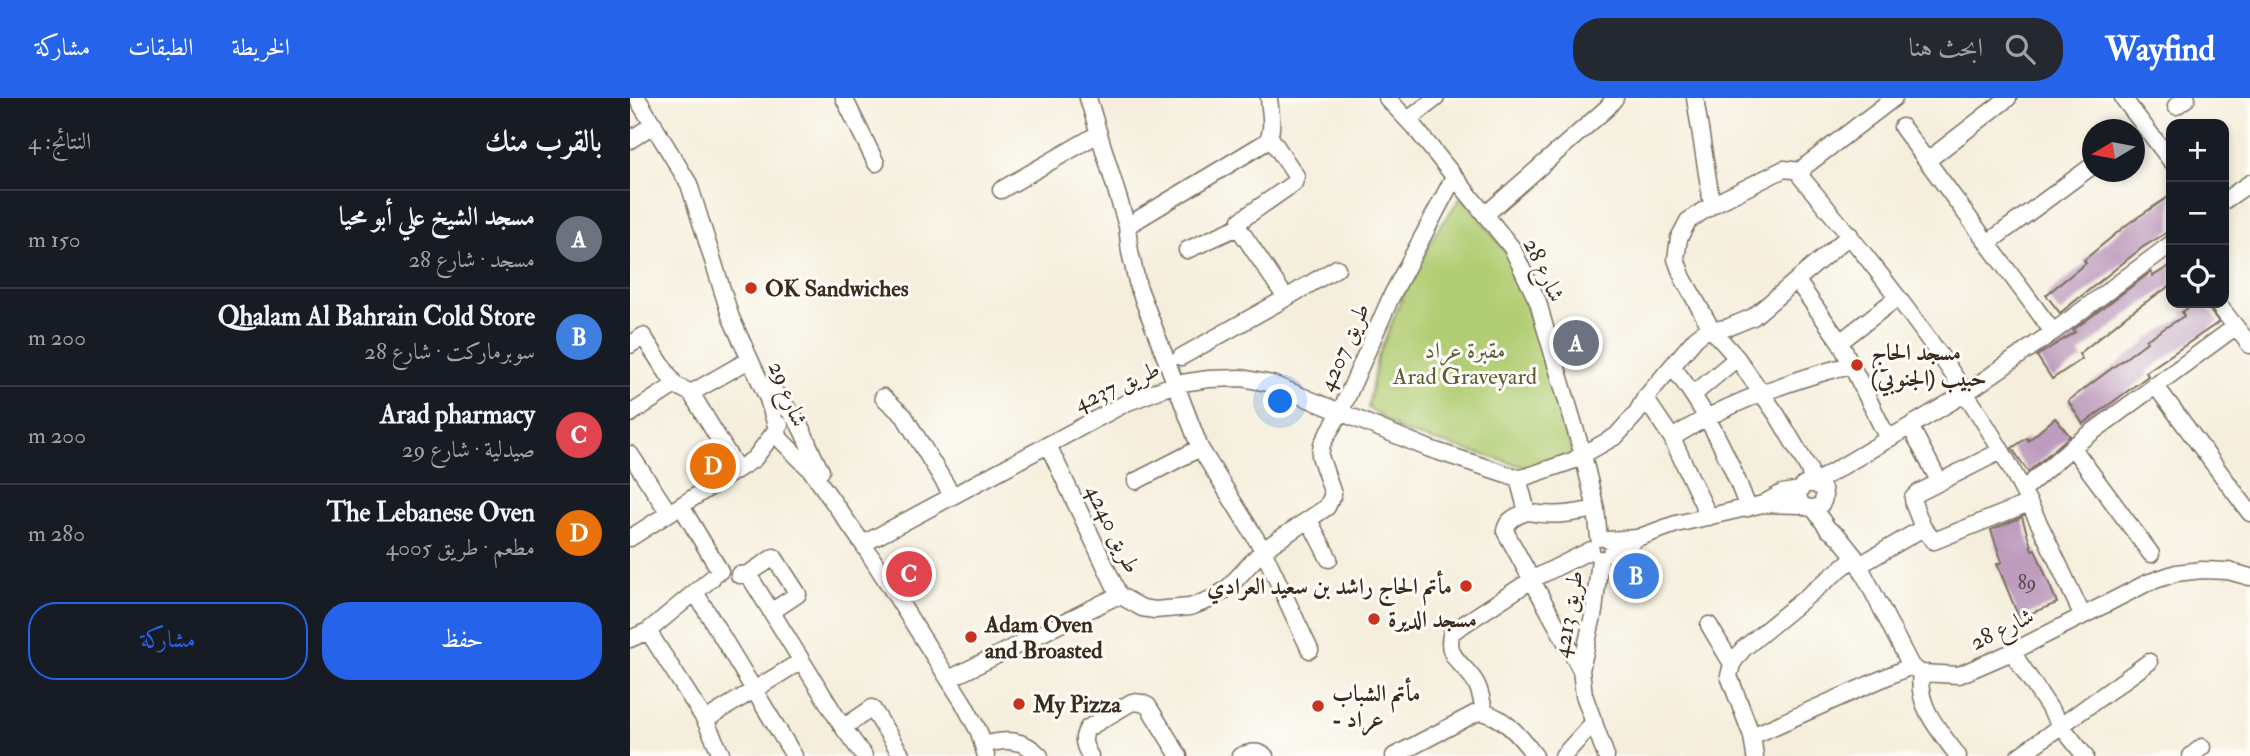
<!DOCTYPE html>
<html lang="ar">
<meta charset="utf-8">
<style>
:root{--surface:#171b24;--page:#242831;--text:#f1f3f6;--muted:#9ea1a6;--line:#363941;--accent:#2563eb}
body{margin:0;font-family:"IM FELL Double Pica",Amiri,serif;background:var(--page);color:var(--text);direction:rtl}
.controls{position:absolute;right:21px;top:21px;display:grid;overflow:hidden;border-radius:14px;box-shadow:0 4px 10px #0003}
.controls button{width:63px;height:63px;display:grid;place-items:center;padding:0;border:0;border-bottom:2px solid var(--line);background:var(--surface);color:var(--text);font:35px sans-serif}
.compass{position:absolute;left:1452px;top:21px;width:63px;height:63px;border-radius:50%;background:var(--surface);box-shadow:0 4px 10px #0003;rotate:260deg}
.you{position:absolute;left:651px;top:304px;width:24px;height:24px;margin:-18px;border:5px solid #fff;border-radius:50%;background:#1a73e8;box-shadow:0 0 0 10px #1a73e833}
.badge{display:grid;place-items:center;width:46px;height:46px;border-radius:50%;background:var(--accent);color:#fff;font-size:23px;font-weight:700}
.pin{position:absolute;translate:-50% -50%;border:4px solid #fff;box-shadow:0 2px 7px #0006}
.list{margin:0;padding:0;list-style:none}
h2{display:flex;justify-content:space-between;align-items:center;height:91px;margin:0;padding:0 28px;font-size:30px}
h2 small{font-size:23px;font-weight:400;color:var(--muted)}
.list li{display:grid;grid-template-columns:46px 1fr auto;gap:21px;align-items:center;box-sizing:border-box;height:98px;padding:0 28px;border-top:2px solid var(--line)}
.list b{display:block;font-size:26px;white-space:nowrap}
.list p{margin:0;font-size:23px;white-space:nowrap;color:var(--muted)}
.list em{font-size:23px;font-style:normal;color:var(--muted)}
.actions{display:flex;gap:14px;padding:21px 28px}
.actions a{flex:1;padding:16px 0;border:2px solid var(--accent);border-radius:28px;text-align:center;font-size:24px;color:var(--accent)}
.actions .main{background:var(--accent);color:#fff}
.icon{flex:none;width:38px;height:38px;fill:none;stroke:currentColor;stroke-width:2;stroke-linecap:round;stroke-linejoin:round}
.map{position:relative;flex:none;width:1620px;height:658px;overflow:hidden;direction:ltr}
header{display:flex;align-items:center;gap:42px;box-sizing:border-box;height:98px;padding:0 35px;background:var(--accent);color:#fff}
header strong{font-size:33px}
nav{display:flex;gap:38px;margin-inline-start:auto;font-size:24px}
.search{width:490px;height:63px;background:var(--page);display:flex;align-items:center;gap:18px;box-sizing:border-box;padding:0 24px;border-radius:28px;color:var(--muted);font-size:26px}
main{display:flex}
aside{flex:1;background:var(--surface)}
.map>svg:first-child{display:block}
.green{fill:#b2ce75;stroke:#767c4a;stroke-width:2}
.building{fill:#be9cbe}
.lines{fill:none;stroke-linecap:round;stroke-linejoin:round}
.minor-casing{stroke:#7c6f60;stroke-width:19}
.minor{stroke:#fff;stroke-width:16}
.poi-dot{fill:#c8321e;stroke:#fdfcf7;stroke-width:2.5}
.labels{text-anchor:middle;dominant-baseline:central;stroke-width:6;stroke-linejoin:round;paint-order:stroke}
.number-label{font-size:19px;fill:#5c4646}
.street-label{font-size:23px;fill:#3b2a1e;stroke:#fdfcf7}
.poi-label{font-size:23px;font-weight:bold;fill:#3b2a1e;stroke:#fdfcf7;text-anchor:start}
.park-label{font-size:23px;fill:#5f5b38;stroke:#fdfcf7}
</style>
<header>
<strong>Wayfind</strong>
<div class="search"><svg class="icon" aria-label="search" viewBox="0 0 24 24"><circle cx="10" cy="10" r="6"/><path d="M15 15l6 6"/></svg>ابحث هنا</div>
<nav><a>الخريطة</a><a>الطبقات</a><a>مشاركة</a></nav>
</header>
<main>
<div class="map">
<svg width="1620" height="658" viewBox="0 0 1620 658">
<rect width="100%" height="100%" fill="#fdfcf7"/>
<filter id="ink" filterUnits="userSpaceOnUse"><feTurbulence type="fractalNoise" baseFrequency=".0143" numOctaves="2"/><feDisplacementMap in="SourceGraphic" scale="14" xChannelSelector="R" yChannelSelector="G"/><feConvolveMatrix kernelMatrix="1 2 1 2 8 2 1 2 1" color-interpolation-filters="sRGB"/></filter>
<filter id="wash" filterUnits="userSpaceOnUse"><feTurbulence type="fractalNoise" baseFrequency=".00686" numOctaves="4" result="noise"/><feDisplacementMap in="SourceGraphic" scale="28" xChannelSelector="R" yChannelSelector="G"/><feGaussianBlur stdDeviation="1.57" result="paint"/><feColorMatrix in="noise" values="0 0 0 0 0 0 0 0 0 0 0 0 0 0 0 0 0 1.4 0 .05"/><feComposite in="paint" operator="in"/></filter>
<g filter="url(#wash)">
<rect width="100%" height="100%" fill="#f5eedc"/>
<path class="green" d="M832,98L878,157L905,210L943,361L909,373L774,334L738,310L747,261L774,195L807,133Z"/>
<g id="blocks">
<path class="building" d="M1541,97V132L1513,149L1430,215L1416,197L1456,165L1454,162L1499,125Z
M1541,167V187L1497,217L1449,256L1452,261L1422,281L1407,258L1445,234L1443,232L1521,174L1523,178Z
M1566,205H1577L1579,211L1589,224L1516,274L1518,278L1453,326L1438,303L1517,244L1516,242L1554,218L1552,214Z
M1425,320L1440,338L1398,374L1382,350L1397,340L1398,343Z
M1392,419L1402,452L1405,451L1427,505L1389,520L1367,466L1372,464L1361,432Z"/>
</g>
</g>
<g filter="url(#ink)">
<use href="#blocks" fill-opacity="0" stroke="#7c6f60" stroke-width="2"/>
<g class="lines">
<defs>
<path id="minor" d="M7,0L59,86L101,220L138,301L150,341L180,371L233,446L333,604L349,634L356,658
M214,0L246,65
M458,0L497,128L500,154L508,188L570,350L633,452L680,552
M757,0L785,30L882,150L908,204L914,226L953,357L966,411L969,440
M1065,0L1082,107
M1264,0L1174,69L1171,79C1244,166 1315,256 1372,354C1402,406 1426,462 1452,516
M1493,0L1541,63
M1546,8L1557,0
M778,22L806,0
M1272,29L1423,234
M0,42L24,26
M1298,62L1378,0
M1171,73L1154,71L1082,107L1058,123L1049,140L1046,161L1053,180L1082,232L1107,260L1147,317L1179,371L1182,384
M371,92L468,36
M1594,103L1620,85
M855,117L977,10L985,0
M497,128L636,44C645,33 640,14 639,0
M1359,144L1462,68
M557,152L608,129
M1167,183L1210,244L1258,341
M656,200L707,170
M1587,205L1620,247
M1210,244L1268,199
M0,247L13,238L45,287L61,295L107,371
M551,259L656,200L608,129L611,122L664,85L666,78L640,39
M1042,268C1076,311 1099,358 1118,410
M1525,287L1620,415
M141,288C149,303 162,313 170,328C178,343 182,358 191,373
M61,295L119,262
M1064,296L1107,260
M253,299L274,318L322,397
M1015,300L1042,340L1079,419
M0,316L45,287
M1280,328L1309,383
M1042,340C1096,305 1158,283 1220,267
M418,347L489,497L512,510L525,512L560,509L579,502L597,491L633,452L697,409L703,396L690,358L692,346L710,315L761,199L824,79
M1442,349L1521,456
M0,356L39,415
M888,380L897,414C887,418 877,421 875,433L951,572
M506,383L570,350
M1184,385L1193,391C1201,422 1153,411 1174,387L1184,385L1336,295L1423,234L1541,146
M1393,392L1442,349L1605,229
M1133,406L1152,395L1170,392
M51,408L90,473
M1184,411L1198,431L1209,439L1225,459L1281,568L1291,575L1329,577L1382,554L1517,485L1546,475L1572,472L1598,473L1620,479
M897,414C922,419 941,416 966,411
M679,422L699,461
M1293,430L1304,443L1399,405
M0,440L124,361L150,327
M978,442L1007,440L1046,426L1133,406L1172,407
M233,446L496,305L545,286L579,281L612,280L642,286L800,351L888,380L895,379L942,363L986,338L1006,316L1015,300L1066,240L1074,234L1099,229L1123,219L1220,137
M981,455L1000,447L1005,441
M970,461L964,513L951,572L954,597L976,658
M1230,467L1293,430L1284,407L1283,400L1288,395L1371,353
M118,476L212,628L234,658
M109,477L118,476L144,459L168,496L141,514
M65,494L164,658
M1079,527L1102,566
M18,533L75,622L92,658
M0,541L18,533L82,480
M1382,554L1432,629L1455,658
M1291,575C1286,608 1309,632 1328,658
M319,581L489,497
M855,614C852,606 851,595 847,587C837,567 813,560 822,534L903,481L961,452
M75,622L171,563
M212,628L217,627L242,610L272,658
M1122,638L1281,568
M353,647C375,641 393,640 410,658
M460,658C454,648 451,640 458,630L502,604L512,605L518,608L549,658
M610,658C619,655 626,652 635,658
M764,658L848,614C872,615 892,640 905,658
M933,658L964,624
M1125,658L1122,638L1099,578L1102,566L1113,551L1225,459
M1389,658L1519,564
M1561,658L1572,649"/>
</defs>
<use href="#minor" class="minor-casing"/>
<use href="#minor" class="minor"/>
</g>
</g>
<g class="poi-dot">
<circle cx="121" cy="190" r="7"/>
<circle cx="1227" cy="267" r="7"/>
<circle cx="836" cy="488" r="7"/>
<circle cx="744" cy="521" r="7"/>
<circle cx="341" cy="539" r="7"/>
<circle cx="389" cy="606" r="7"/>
<circle cx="688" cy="608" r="7"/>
</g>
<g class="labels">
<g class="number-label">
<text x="1397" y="485">89</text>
</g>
<g class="street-label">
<text transform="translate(914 172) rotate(65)">شارع 28</text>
<text transform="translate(714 249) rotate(-66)">طريق 4207</text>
<text transform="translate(487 288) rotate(-24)">طريق 4237</text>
<text transform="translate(158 296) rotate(68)">شارع 29</text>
<text transform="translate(483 431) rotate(64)">طريق 4240</text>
<text transform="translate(938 516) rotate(-80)">طريق 4213</text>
<text transform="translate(1372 531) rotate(-26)">شارع 28</text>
</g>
<g class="poi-label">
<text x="135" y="190">OK Sandwiches</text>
<text x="1241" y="254">مسجد الحاج<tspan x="1241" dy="26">حبيب (الجنوبي)</tspan></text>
<text x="822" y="488" text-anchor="end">مأتم الحاج راشد بن سعيد العرادي</text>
<text x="758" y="521">مسجد الديرة</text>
<text x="355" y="526">Adam Oven<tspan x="355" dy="26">and Broasted</tspan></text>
<text x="702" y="595">مأتم الشباب<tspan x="702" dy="26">- عراد</tspan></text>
<text x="403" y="606">My Pizza</text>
</g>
<g class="park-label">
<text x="835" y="252">مقبرة عراد<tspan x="835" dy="26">Arad Graveyard</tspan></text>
</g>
</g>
</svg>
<div class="controls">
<button>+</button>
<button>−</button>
<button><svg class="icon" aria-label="locate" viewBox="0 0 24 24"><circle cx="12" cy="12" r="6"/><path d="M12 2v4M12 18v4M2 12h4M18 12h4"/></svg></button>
</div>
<svg class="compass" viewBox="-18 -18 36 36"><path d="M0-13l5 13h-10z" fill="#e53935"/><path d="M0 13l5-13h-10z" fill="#9ea1a6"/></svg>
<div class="you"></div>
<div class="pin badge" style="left:946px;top:245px;background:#6b7280">A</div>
<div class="pin badge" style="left:1006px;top:478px;background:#3f7fe0">B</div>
<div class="pin badge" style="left:279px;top:476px;background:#e0444e">C</div>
<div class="pin badge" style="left:83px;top:368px;background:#e8710a">D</div>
</div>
<aside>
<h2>بالقرب منك<small>النتائج: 4</small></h2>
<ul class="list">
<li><span class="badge" style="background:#6b7280">A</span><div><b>مسجد الشيخ علي أبو محيا</b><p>مسجد · شارع 28</p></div><em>150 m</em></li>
<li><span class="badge" style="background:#3f7fe0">B</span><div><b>Qhalam Al Bahrain Cold Store</b><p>سوبرماركت · شارع 28</p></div><em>200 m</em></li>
<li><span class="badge" style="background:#e0444e">C</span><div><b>Arad pharmacy</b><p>صيدلية · شارع 29</p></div><em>200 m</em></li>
<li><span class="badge" style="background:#e8710a">D</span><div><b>The Lebanese Oven</b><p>مطعم · طريق 4005</p></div><em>280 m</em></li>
</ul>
<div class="actions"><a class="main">حفظ</a><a>مشاركة</a></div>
</aside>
</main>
